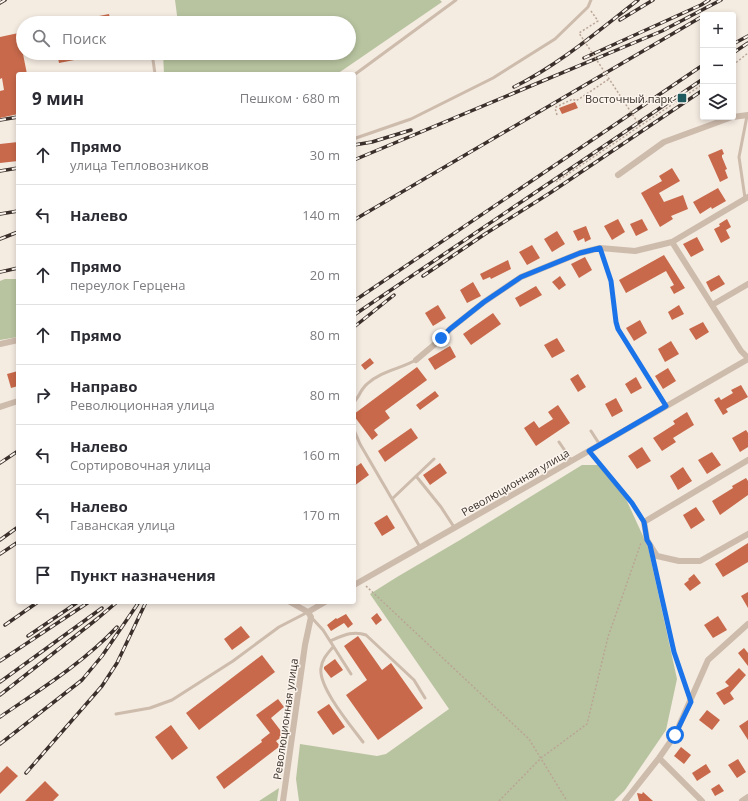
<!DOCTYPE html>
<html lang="ru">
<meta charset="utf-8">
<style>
:root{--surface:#fff;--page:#f7f7f7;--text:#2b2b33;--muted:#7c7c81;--line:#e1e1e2}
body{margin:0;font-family:"Open Sans",sans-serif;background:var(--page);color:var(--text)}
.controls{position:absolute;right:12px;top:12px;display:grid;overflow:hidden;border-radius:4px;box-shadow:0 2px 6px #0003}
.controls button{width:36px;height:36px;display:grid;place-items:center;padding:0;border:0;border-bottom:1px solid var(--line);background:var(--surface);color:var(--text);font:20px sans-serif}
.stop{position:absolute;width:12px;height:12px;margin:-9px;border:3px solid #1a73e8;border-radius:50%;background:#fff}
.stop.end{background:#1a73e8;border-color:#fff;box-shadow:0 1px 4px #0008}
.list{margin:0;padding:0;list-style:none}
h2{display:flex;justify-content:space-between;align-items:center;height:52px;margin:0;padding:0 16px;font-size:17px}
h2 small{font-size:13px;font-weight:400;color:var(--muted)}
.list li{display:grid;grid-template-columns:26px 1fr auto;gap:12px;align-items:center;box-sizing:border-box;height:60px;padding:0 16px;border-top:1px solid var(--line)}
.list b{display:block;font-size:15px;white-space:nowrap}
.list p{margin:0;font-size:13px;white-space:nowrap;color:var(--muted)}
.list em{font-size:13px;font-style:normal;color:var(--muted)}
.icon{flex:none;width:22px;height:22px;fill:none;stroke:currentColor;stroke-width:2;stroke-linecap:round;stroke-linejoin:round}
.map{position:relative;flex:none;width:748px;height:801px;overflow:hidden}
.search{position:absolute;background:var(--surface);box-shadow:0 2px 6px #0003;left:16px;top:16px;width:340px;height:44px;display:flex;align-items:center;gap:10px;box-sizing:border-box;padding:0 14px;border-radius:22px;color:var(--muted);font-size:15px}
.panel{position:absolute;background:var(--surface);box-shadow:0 2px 6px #0003;left:16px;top:72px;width:340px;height:532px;border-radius:4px}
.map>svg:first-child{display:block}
.green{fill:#b8c4a0}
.building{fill:#c8694b}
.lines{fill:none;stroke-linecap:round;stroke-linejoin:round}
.path{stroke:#b9a596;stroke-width:1.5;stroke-dasharray:2 2;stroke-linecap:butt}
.lane{stroke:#cdbbac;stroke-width:3}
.street{stroke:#cdbbac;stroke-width:6}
.rail-casing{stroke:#3b302b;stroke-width:3.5}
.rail{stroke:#fbf5ee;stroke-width:2;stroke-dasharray:6;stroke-linecap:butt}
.path-bridge{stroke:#b9a596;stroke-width:1.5;stroke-dasharray:2 2;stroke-linecap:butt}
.route{stroke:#1a73e8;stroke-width:5}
.poi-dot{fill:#1f5a5e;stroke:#fbf5ee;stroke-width:1.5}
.labels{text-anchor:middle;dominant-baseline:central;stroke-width:3;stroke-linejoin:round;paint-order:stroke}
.poi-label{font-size:11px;fill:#3b302b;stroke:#fbf5ee;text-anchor:end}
.street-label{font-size:11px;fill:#3b302b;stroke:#fbf5ee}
</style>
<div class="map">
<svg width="748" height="801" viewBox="0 0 748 801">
<rect width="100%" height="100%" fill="#f4ebe1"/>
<path class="green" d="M175,0H440L442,2L337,74H164L163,53H349V23H178Z
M5,279H18V337L0,340V281Z
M582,465H598L626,499L648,547L677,679L666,730L625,790L614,801H299L296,779L300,744L377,756L386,754L449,709L370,594L397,577L460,540Z
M279,788L277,801H259Z"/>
<path class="building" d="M109,14L111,23H79V20Z
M23,32V54L27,74H18V114L0,118V91L4,90L2,78L0,79V37Z
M57,53H95V56L59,63Z
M575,102L578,108L562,114L559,108Z
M18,142V161L0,163V144Z
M722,149L724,154L722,155V157L727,169L725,170L728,178L720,182L708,155Z
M672,168L680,181L659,193L664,202L683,195L688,209L671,216L673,219L660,227L641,193L662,181L659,176Z
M718,188L726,201L712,209L711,207L700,214L693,202Z
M618,219L625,232L612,240L604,226Z
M642,219L648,230L636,236L630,224Z
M727,219L731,227L726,230L730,238L721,243L714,229L720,226L719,224Z
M586,226L591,239L585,242L584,238L578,241L573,231Z
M557,231L565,244L552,252L544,239Z
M697,237L704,250L691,257L683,244Z
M532,245L540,258L527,265L519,252Z
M664,255L685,288L674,294L670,287L674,285L666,271L626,293L619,280Z
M585,257L592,270L579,278L571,264Z
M508,260L511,269L491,279L490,277L483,280L480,274Z
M719,275L725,284L711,292L706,282Z
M560,276L566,285L559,290L552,282Z
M473,282L481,296L467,303L460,290Z
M536,286L542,295L520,307L515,298Z
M438,305L446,318L433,326L425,313Z
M679,305L684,314L672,320L668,312Z
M493,313L501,324L471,345L463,334Z
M640,320L647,333L634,341L626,328Z
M703,322L709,332L696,340L689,329Z
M557,338L565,351L552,358L544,345Z
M671,341L679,354L665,362L658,349Z
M450,346L456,357L435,370L428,359Z
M370,358L374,363L365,370L361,365Z
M417,367L427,380L385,411L390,418L374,430L378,435L372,440L354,416V414Z
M668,368L676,381L663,389L655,376Z
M18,371V386L11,388L7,374Z
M578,374L586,387L578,392L570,379Z
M636,377L642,388L631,394L625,384Z
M741,385L748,397L726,409L728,412L723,415L714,400L719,397L721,400L733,393L731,390Z
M435,391L439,396L420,410L416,405Z
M616,398L623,411L612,417L605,404Z
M558,405L570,423L536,446L524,428L534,421L539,428L553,419L548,412Z
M687,412L694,425L673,438L676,442L662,451L653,438L675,424L673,421Z
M411,428L418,438L385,462L378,451Z
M746,430L748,433V447L740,452L732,438Z
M642,447L651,461L637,469L628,456Z
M712,452L721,465L707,474L698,460Z
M361,463L369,475L354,486V468Z
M440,463L447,473L430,485L423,475Z
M683,467L692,481L678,490L670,476Z
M746,478L748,481V495L720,515L712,501L733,488L732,486Z
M696,507L705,520L691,529L683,515Z
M387,515L395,528L382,536L374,523Z
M748,543V562L723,577L715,564Z
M694,574L701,583L690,591L684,584L689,580L688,579Z
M748,592V608L741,596Z
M377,613L382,620L376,625L371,618Z
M346,614L353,624L348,628L344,623L331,631L327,625L336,618L337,619Z
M718,616L727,630L713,638L704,625Z
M241,626L250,637L232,650L224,639Z
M358,636L382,670L391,663L423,708L378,740L346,695L367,680L344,646Z
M744,648L748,653V666L738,653Z
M262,655L275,672L199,730L186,713Z
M335,659L343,670L331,678L324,669V667Z
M739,668L746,675L730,693L734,699L724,705L716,693L729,686L725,682Z
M278,699L284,707L271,718L284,735L276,741L280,746L224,789L216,777L262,742L261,740L270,733L256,715Z
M329,704L345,727L333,735L317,712Z
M707,710L720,720L712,730L699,720Z
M748,720V740L739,726Z
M171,725L188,748L172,760L155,737Z
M681,747L691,755L684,764L674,756Z
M738,759L746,772L737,778L728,765Z
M706,764L711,772L697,781L692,773Z
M7,766L18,776L0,794V773Z
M45,781L59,795L53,801H25Z
M719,784L724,791L715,796L711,789Z
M643,792L653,801H639L637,793L642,794Z"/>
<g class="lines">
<path class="path" d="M733,65L748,53
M557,115L555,108L556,107L573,99L576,101L609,79
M556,182L703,84
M654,562L674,653L687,690
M366,586L529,739L567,801
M499,801L541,758L587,724L608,637L641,543"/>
<path class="lane" d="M147,18L148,23
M152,53L155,74
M354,75L456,0
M354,140L356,138L411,119L493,78L555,39L588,7L591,0
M745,198L739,157L747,116
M600,248L611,281L616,322L618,329L666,406
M354,402C359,397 361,389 367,384C381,371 400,369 416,360
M354,430L360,444L420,547
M591,431L600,445
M559,442L572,461
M589,451L632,503L644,522
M416,476L441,507L454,527
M392,499L434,459
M311,617L323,630L351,674
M330,641C342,636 353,630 366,635L414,680L425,698
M333,647C328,653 322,659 321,668C318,687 351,726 363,742
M116,714L150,708L172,700L233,661L279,627L308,612"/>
<path class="street" d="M733,117L748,115
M618,175L664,142L732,117
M672,242L741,351L748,358
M712,305L748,284
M0,344L18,340
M416,360L441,339L450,329L484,302L521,277L580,253L600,248L635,251L672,242L748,197
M0,407L18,401
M748,460L644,522L647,540L657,556L679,561H700L748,534
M354,585L535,482L748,359
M290,602L308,612
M308,612L325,602
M659,758L702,801
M283,801L305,645L311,617L308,612
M625,801L659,758L675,735L708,660L748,624
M742,801L748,797"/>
<defs>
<path id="rail" d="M0,3L5,0
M620,20L653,0
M733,44L748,36
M733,53L748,43
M584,58L701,5L709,0
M514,87C560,64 598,31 638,0
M0,120L18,117
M354,145L372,142L411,130
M354,160L662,31L721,0
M0,171L18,168
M0,214L18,211
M354,220L703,16
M0,239L18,232
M0,272L18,268
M423,276L485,234L550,193L703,90
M354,301L703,65
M354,315L703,79
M354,327L394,295
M0,463L18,451
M0,540L18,527
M0,554L18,542
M5,625L38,602
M28,636L78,602
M0,661L89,602
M0,682L102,608
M0,695L97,619L117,602
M0,717C41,689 83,663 117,627
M0,744L82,680L102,656L139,602
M26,773L102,686L117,663L146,602"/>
</defs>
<use href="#rail" class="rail-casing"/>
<use href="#rail" class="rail"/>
<path class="path-bridge" d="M591,11L598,21L579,33L640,126"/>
</g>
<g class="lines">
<path class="route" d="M441,338L450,329L484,302L521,277L580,253L600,248L611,281L616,322L618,329L666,406L589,451L632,503L644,522L647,540L650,545L674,652L691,702L675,735"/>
</g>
<rect class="poi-dot" x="677" y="93" width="10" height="10" rx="2"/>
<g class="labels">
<g class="poi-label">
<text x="673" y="98">Восточный парк</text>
</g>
<g class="street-label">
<text transform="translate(515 482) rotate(-30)">Революционная улица</text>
<text transform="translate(285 719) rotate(-82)">Революционная улица</text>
</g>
</g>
</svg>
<div class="controls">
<button>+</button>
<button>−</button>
<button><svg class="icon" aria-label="layers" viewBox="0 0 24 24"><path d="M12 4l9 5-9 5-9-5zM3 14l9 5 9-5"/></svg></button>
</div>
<div class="stop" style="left:675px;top:735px"></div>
<div class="stop end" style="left:441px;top:338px"></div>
<div class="search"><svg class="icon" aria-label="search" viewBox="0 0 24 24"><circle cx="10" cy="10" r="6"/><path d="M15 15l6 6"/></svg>Поиск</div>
<section class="panel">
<h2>9 мин<small>Пешком · 680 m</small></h2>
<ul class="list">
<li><svg class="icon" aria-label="ahead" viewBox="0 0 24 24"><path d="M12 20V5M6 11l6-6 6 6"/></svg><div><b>Прямо</b><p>улица Тепловозников</p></div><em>30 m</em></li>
<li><svg class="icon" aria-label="left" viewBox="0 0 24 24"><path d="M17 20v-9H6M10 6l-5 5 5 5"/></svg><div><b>Налево</b></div><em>140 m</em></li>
<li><svg class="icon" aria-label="ahead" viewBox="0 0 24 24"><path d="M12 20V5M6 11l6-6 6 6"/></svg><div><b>Прямо</b><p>переулок Герцена</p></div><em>20 m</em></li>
<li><svg class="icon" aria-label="ahead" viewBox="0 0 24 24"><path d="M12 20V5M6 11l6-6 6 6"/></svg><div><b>Прямо</b></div><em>80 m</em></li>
<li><svg class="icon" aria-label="right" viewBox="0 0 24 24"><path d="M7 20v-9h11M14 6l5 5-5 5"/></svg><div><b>Направо</b><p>Революционная улица</p></div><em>80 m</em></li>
<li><svg class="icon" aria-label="left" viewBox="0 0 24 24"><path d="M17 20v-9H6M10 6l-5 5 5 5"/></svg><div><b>Налево</b><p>Сортировочная улица</p></div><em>160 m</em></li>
<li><svg class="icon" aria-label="left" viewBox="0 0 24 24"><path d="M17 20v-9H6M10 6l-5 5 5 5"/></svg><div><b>Налево</b><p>Гаванская улица</p></div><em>170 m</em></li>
<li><svg class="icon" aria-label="arrive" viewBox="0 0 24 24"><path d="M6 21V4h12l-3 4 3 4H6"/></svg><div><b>Пункт назначения</b></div></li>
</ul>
</section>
</div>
